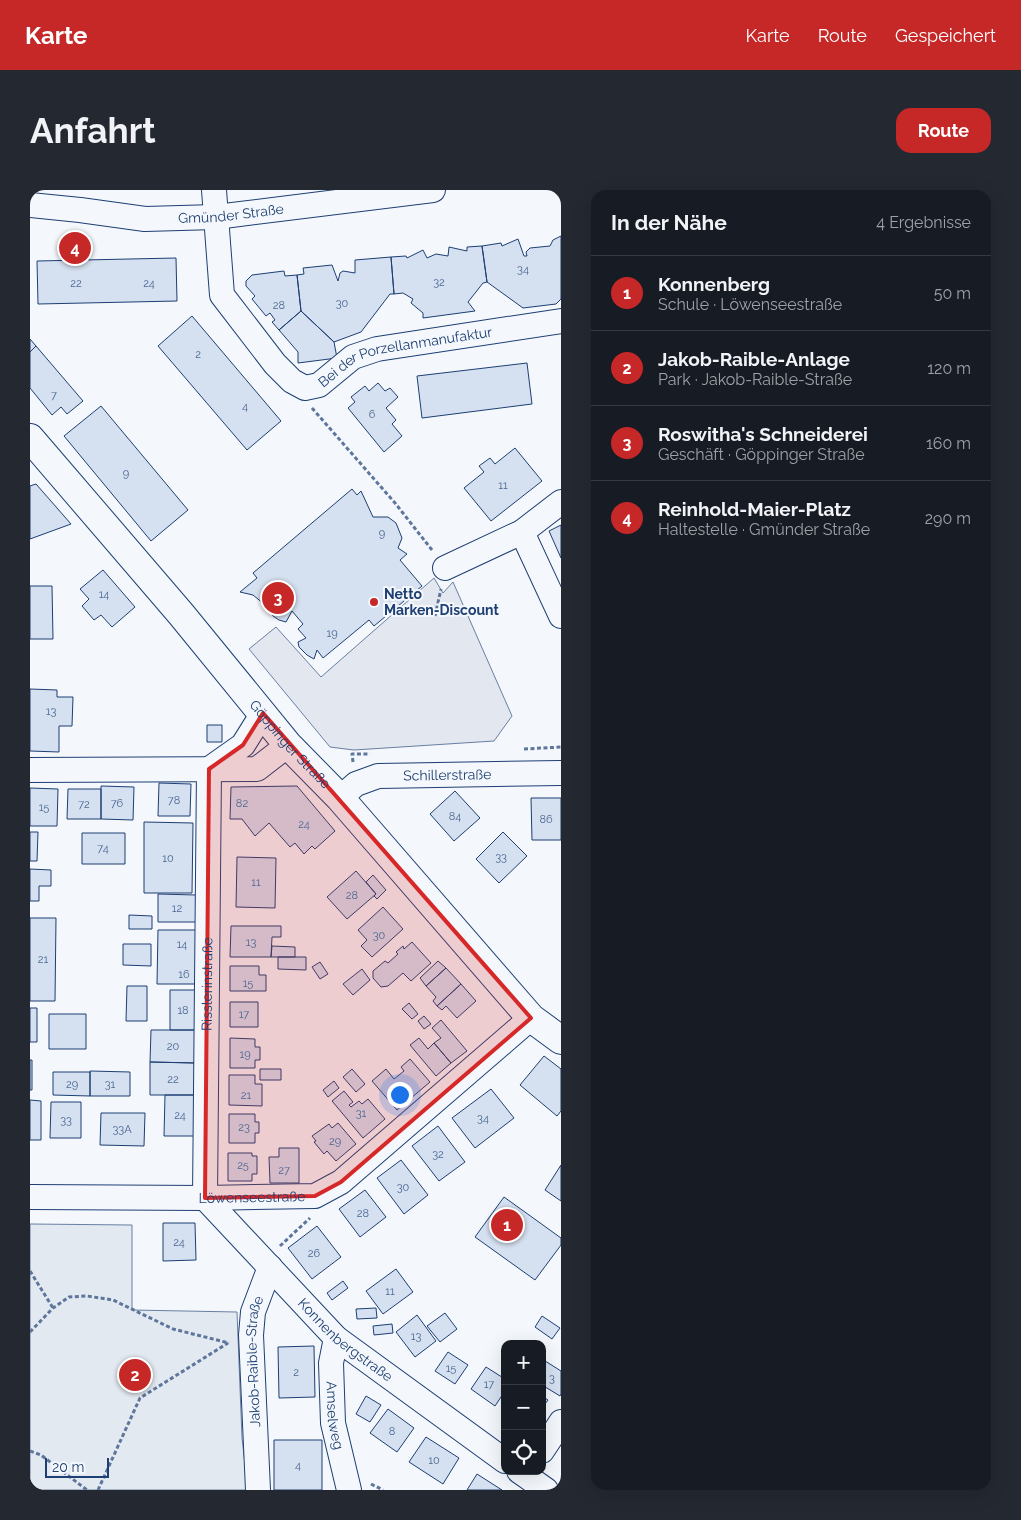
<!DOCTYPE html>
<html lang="de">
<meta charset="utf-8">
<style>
:root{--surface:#171b24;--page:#242831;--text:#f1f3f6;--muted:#9ea1a6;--line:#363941;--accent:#c62828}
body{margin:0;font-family:Raleway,sans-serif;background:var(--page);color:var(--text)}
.controls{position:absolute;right:15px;bottom:15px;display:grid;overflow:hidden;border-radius:10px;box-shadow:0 5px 20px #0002}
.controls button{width:45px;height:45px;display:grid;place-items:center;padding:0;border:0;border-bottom:1px solid var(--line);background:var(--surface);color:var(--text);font:25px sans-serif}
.scale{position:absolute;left:15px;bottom:12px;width:64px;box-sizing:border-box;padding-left:5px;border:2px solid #1d3f73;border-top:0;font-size:14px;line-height:18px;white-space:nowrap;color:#1d3f73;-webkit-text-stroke:4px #f4f7fb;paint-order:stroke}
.you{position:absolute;left:369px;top:904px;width:18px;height:18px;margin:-12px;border:4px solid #fff;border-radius:50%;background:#1a73e8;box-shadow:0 0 0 8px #1a73e833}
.badge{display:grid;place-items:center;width:32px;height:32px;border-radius:50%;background:var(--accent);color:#fff;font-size:16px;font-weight:700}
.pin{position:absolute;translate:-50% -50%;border:2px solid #fff;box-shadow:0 1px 5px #0006}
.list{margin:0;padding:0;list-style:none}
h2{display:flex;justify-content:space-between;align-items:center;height:65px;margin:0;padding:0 20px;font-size:21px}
h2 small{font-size:16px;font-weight:400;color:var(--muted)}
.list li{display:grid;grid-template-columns:32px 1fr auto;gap:15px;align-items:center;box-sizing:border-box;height:75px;padding:0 20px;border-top:1px solid var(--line)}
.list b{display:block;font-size:19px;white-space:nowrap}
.list p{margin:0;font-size:16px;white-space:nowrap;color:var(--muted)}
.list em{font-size:16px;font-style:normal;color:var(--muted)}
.icon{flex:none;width:28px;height:28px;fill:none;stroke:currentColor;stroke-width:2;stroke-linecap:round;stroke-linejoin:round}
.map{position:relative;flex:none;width:531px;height:1300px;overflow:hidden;border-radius:15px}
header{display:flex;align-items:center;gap:30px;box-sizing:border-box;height:70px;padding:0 25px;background:var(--accent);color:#fff}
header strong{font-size:24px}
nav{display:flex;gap:28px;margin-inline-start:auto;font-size:18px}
.intro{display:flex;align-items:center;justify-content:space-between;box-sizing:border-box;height:120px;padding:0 30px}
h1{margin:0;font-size:35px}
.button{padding:12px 22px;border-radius:15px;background:var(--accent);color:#fff;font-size:18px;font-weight:700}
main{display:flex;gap:30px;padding:0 30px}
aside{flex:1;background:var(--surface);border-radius:15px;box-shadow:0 5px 20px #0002}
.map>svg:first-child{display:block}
.green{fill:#e3e9f0;stroke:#687fa3}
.parking{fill:#e3e8f0;stroke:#687fa3}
.building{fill:#d5e0f0;stroke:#1d3f73}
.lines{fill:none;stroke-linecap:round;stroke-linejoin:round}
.minor-casing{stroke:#1d3f73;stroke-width:26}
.major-casing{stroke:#1d3f73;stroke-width:30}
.path{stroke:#5e769c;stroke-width:3;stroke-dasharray:4 2.5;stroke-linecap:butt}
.minor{stroke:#f4f7fb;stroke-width:24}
.major{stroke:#f4f7fb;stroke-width:28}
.marked{fill:#d62828;fill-opacity:0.2;stroke:#d62828;stroke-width:4;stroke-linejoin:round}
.poi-dot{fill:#c62828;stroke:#f4f7fb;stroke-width:2}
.labels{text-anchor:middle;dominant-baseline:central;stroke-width:4;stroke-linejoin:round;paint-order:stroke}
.number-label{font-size:11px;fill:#4b6792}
.street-label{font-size:14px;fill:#1d3f73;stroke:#f4f7fb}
.poi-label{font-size:14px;font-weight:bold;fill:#1d3f73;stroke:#f4f7fb;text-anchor:start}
</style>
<header>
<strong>Karte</strong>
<nav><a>Karte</a><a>Route</a><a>Gespeichert</a></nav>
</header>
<div class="intro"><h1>Anfahrt</h1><a class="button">Route</a></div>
<main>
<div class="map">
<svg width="531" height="1300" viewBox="0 0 531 1300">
<rect width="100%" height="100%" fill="#f4f7fb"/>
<path class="green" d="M0,1034L102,1035V1120L207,1122L212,1248L218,1300H0Z"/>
<path class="parking" d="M404,388L413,403L423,392L482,526L464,551L324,560L300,557L219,459L246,437L291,487Z"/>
<path class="building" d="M531,46V109L526,114L493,118L457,92L452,56L471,53L472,56L488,49L494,66H497L496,62L500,58L520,56L523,50Z
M452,56L457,92L453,93L438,112L445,121L393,128V123L381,113L383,109L373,103L364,104L361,67L376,66L377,68L393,60L397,68L406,64L418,66L419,57L437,61V57Z
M361,67L364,104H360L331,142L304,152L271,121L267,85L274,84L273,78L302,75L308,91L310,83L313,81L325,83V70Z
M146,68L147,111L8,114L7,71Z
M254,81L255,86L267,85L271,121L249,140L242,132L245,130L240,123L236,126L222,109L225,106L216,96V91L222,85Z
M271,121L304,152L307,168L268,173V162L249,140Z
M162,126L251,231L217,260L128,156Z
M0,149L6,156L0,162Z
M6,156L53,211L37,224L31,217L22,225L0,198V162Z
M497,173L502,214L392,228L387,186Z
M348,193L355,201L360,198L368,207L356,218L366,230L362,234L372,246L354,262L318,218L325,212L321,207L335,196L339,201Z
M71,216L158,320L121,351L34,246Z
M485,258L512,291L461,331L434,298L454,282L449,276L460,268L465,274Z
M6,294L41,334L0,349V296Z
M322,299L327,305L331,301L343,327H358L366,333L372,348L368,358L377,364L370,370L392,396L344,436L339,430L293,468L287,460L284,469L277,465L269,457L268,452L276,448L268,439L273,434L262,421L256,432L249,430L243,426L234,414L223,405L210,402L227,388L223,383Z
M531,335V368L519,341Z
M73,380L105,417L82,437L71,425L64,430L52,416L59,409L50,399Z
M0,396H22L23,449H0Z
M0,499L27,500V507H43L42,536H29V562L0,561Z
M177,535H192V552H177Z
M129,593L161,594L160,626H128Z
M71,596L104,597L103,630L71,629Z
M267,596L305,641L285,659L282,656L274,664L265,653L260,657L239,633L225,646L212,629H200L201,597Z
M0,598L28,599L27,636H0Z
M38,599H71V629H37Z
M425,601L450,628L424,651L400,624Z
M501,608H531V650H502Z
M114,632L163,633L162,703H114Z
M0,642H8L7,671H0Z
M473,642L497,666L469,693L446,669Z
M52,643H95V674H52Z
M207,667L246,668L245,718L206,717Z
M0,679L21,680V696H9V711H0Z
M326,681L346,704L317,729L297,707Z
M343,685L356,700L347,709L344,706L346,704L336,692Z
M128,704L166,705V732H128Z
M353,717L373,739L342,767L331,756L337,750L328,740Z
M99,725L122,726V739H99Z
M0,728H26L25,811H0Z
M201,736H251V747H242L241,767H200Z
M128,740H167L166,794H127Z
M382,752L401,773L381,791L373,783L358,796L351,797L343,788V781L355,771L358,773L368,764L366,762L373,756L374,759Z
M93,754H121V776L93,775Z
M242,756L265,757V767H241Z
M248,767H276V780L248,779Z
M408,771L416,778L396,796L390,788Z
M290,772L298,784L290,789L282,777Z
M200,776H229V785H236V801H200Z
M416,778L431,794L407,816L403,811L406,807L396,796Z
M332,779L340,790L323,805L313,794Z
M431,794L446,811L427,828L416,816L412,820L407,816Z
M97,796H117V831H96Z
M140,800H166V840H140Z
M200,812H228V837H200Z
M379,813L388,824L382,829L372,819Z
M0,818H7V852H0Z
M19,824H56V859H19Z
M394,826L401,834L394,839L388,831Z
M411,830L437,861L421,873L404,853L411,848L402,838Z
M121,840H166V873L120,872Z
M200,848L225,849V857H230V870H225V878H200Z
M389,848L398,859L404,853L421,873L406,886L380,855Z
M514,866L531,879V921L527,926L490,895Z
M380,869L400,892L367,920L342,891L356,879L364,889L374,881L371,877Z
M0,870H2V900H0Z
M120,872L166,873V905H120Z
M230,879H251V890H230Z
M322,879L335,894L326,902L313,887Z
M60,881L100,882V906H60Z
M23,882H60V906L23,905Z
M199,885H225V894H232V916L199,915Z
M304,891L309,898L298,907L293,900Z
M461,899L484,928L445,958L422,928Z
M314,901L323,912L319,915L321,917L329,911L332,914L338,909L355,929L333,948L302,911Z
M135,905H166L165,946H134Z
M0,910L11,911V950H0Z
M21,912H51V948H20Z
M71,923H115L114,956L70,955Z
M199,924H225V932H229V943H225V953H199Z
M308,933L326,954L306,971L297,961L294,964L284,952L286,951L282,946L299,934L302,938Z
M408,936L435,972L409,991L382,956Z
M249,958H269V993H240L239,967H249Z
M198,963H222V966H227V984H222V991H198Z
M371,970L398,1005L374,1024L347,988Z
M531,975V1011L515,1000Z
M335,1000L356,1027L330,1047L309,1019Z
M474,1007L531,1048V1055L505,1090L445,1047Z
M133,1033H165L166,1070L133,1071Z
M287,1036L311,1067L282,1089L258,1058Z
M366,1079L383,1102L353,1124L336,1101Z
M313,1091L318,1098L302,1110L297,1103Z
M346,1118L347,1128L327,1129L326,1119Z
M415,1123L427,1139L410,1152L397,1136Z
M387,1125L406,1151L385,1167L366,1142Z
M512,1126L530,1138L522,1149L505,1137Z
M362,1134L363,1143L344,1145L343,1136Z
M284,1156L285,1207L249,1208L248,1157Z
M418,1162L438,1175L425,1194L405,1181Z
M512,1169L531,1181V1204L530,1206L512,1195Z
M456,1177L475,1189V1201L465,1216L441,1199Z
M336,1206L351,1215L340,1232L326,1224Z
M512,1206L518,1210L512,1218Z
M358,1219L384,1238L367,1262L340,1243Z
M396,1247L429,1268L413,1294L379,1272Z
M244,1250H292V1300H244Z
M447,1284L472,1300H437Z"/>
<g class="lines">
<defs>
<g id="minor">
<path id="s1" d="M184,0L192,105L245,174L262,191L275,198L289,195L323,167L347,159L531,131"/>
<path id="s2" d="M0,15L50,20L115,29L186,27L403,0"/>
<path d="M531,312L492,342L531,426"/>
<path d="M415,378L492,342"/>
<path d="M179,579L213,555L233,523"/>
<path d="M0,580L227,579L258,555"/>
<path id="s3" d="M310,608L326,594L348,586L531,583"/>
<path id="s4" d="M0,1007L175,1008L285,1006L311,992L501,828"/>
<path id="s5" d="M175,1008L179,579"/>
<path id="s6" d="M175,1008L306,1148L475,1271"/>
<path id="s7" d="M306,1148L301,1173L303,1233L319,1300"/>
<path d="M512,1261L531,1232"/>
<path d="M489,1281L516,1300"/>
<path id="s8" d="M228,1300L221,1145L223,1122L240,1077"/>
</g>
<g id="major">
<path id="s9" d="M0,248L151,424L258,555L310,608L501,828L531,850"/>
</g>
</defs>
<use href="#minor" class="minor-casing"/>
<use href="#major" class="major-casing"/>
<path class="path" d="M282,218L365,313L402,360
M405,426L411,399
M494,559L531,557
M323,572L322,564H340
M250,1056L280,1028
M0,1081L23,1118
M0,1142L23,1118L39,1107L57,1106L83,1110L143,1139L199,1153
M0,1261L11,1265L57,1300
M341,1294L353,1300
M68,1300L110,1208L198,1153"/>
<use href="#minor" class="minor"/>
<use href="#major" class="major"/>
</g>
<path class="marked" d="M233,523L501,828L311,992L285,1006L175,1008L179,579L213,555Z"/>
<circle class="poi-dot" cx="344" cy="412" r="5"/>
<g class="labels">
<g class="number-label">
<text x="493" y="79">34</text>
<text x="409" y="92">32</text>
<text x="46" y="93">22</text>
<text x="119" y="93">24</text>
<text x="312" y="113">30</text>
<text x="249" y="115">28</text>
<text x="168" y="164">2</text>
<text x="24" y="205">7</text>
<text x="215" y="216">4</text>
<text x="342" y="224">6</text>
<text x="96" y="283">9</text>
<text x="473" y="295">11</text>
<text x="352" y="343">9</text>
<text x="74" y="404">14</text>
<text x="302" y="443">19</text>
<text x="21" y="521">13</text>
<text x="144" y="610">78</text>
<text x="87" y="613">76</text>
<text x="212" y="613">82</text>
<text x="54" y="614">72</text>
<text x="14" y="617">15</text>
<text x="425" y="626">84</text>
<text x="516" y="629">86</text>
<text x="274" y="634">24</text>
<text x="73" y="658">74</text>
<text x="471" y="667">33</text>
<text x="138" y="668">10</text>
<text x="226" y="692">11</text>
<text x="322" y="705">28</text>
<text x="147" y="718">12</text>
<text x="349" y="745">30</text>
<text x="221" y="752">13</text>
<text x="152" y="754">14</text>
<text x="13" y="769">21</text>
<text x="154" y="784">16</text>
<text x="218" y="793">15</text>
<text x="153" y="820">18</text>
<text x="214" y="824">17</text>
<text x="143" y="856">20</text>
<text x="215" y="864">19</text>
<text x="143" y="889">22</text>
<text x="42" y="894">29</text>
<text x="80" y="894">31</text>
<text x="216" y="905">21</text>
<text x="331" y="923">31</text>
<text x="150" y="925">24</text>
<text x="453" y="928">34</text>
<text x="36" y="930">33</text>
<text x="214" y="937">23</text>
<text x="92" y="939">33A</text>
<text x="305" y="951">29</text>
<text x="408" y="964">32</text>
<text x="213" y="975">25</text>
<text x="254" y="980">27</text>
<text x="373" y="997">30</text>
<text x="333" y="1023">28</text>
<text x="149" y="1052">24</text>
<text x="284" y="1063">26</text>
<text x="360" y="1101">11</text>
<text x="386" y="1146">13</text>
<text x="421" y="1178">15</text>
<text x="266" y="1182">2</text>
<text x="522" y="1188">3</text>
<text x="459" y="1194">17</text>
<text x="362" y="1241">8</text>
<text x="404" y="1270">10</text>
<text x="268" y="1275">4</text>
</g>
<g class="street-label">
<text stroke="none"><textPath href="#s2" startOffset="202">Gmünder Straße</textPath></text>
<text stroke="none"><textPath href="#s1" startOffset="339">Bei der Porzellanmanufaktur</textPath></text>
<text stroke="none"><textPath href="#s9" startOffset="402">Göppinger Straße</textPath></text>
<text stroke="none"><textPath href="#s3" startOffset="114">Schillerstraße</textPath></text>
<text stroke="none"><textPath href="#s5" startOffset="214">Risslerinstraße</textPath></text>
<text stroke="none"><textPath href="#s4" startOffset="222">Löwenseestraße</textPath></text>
<text stroke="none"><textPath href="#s6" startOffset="200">Konnenbergstraße</textPath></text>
<text stroke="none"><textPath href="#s8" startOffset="129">Jakob-Raible-Straße</textPath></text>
<text stroke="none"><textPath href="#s7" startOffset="78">Amselweg</textPath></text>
</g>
<g class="poi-label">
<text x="354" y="404">Netto<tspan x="354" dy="16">Marken-Discount</tspan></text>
</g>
</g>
</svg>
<div class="controls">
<button>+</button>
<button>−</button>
<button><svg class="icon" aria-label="locate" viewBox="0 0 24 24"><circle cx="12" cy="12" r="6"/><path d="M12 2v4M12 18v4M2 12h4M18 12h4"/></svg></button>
</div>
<div class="scale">20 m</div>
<div class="you"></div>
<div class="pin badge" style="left:477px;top:1035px">1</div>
<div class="pin badge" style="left:105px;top:1185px">2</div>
<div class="pin badge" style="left:248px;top:408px">3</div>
<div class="pin badge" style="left:45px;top:58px">4</div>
</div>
<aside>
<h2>In der Nähe<small>4 Ergebnisse</small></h2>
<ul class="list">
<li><span class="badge">1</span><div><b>Konnenberg</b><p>Schule · Löwenseestraße</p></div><em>50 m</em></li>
<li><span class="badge">2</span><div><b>Jakob-Raible-Anlage</b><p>Park · Jakob-Raible-Straße</p></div><em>120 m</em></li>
<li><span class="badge">3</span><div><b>Roswitha's Schneiderei</b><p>Geschäft · Göppinger Straße</p></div><em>160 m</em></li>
<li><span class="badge">4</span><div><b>Reinhold-Maier-Platz</b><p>Haltestelle · Gmünder Straße</p></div><em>290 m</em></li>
</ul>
</aside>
</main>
